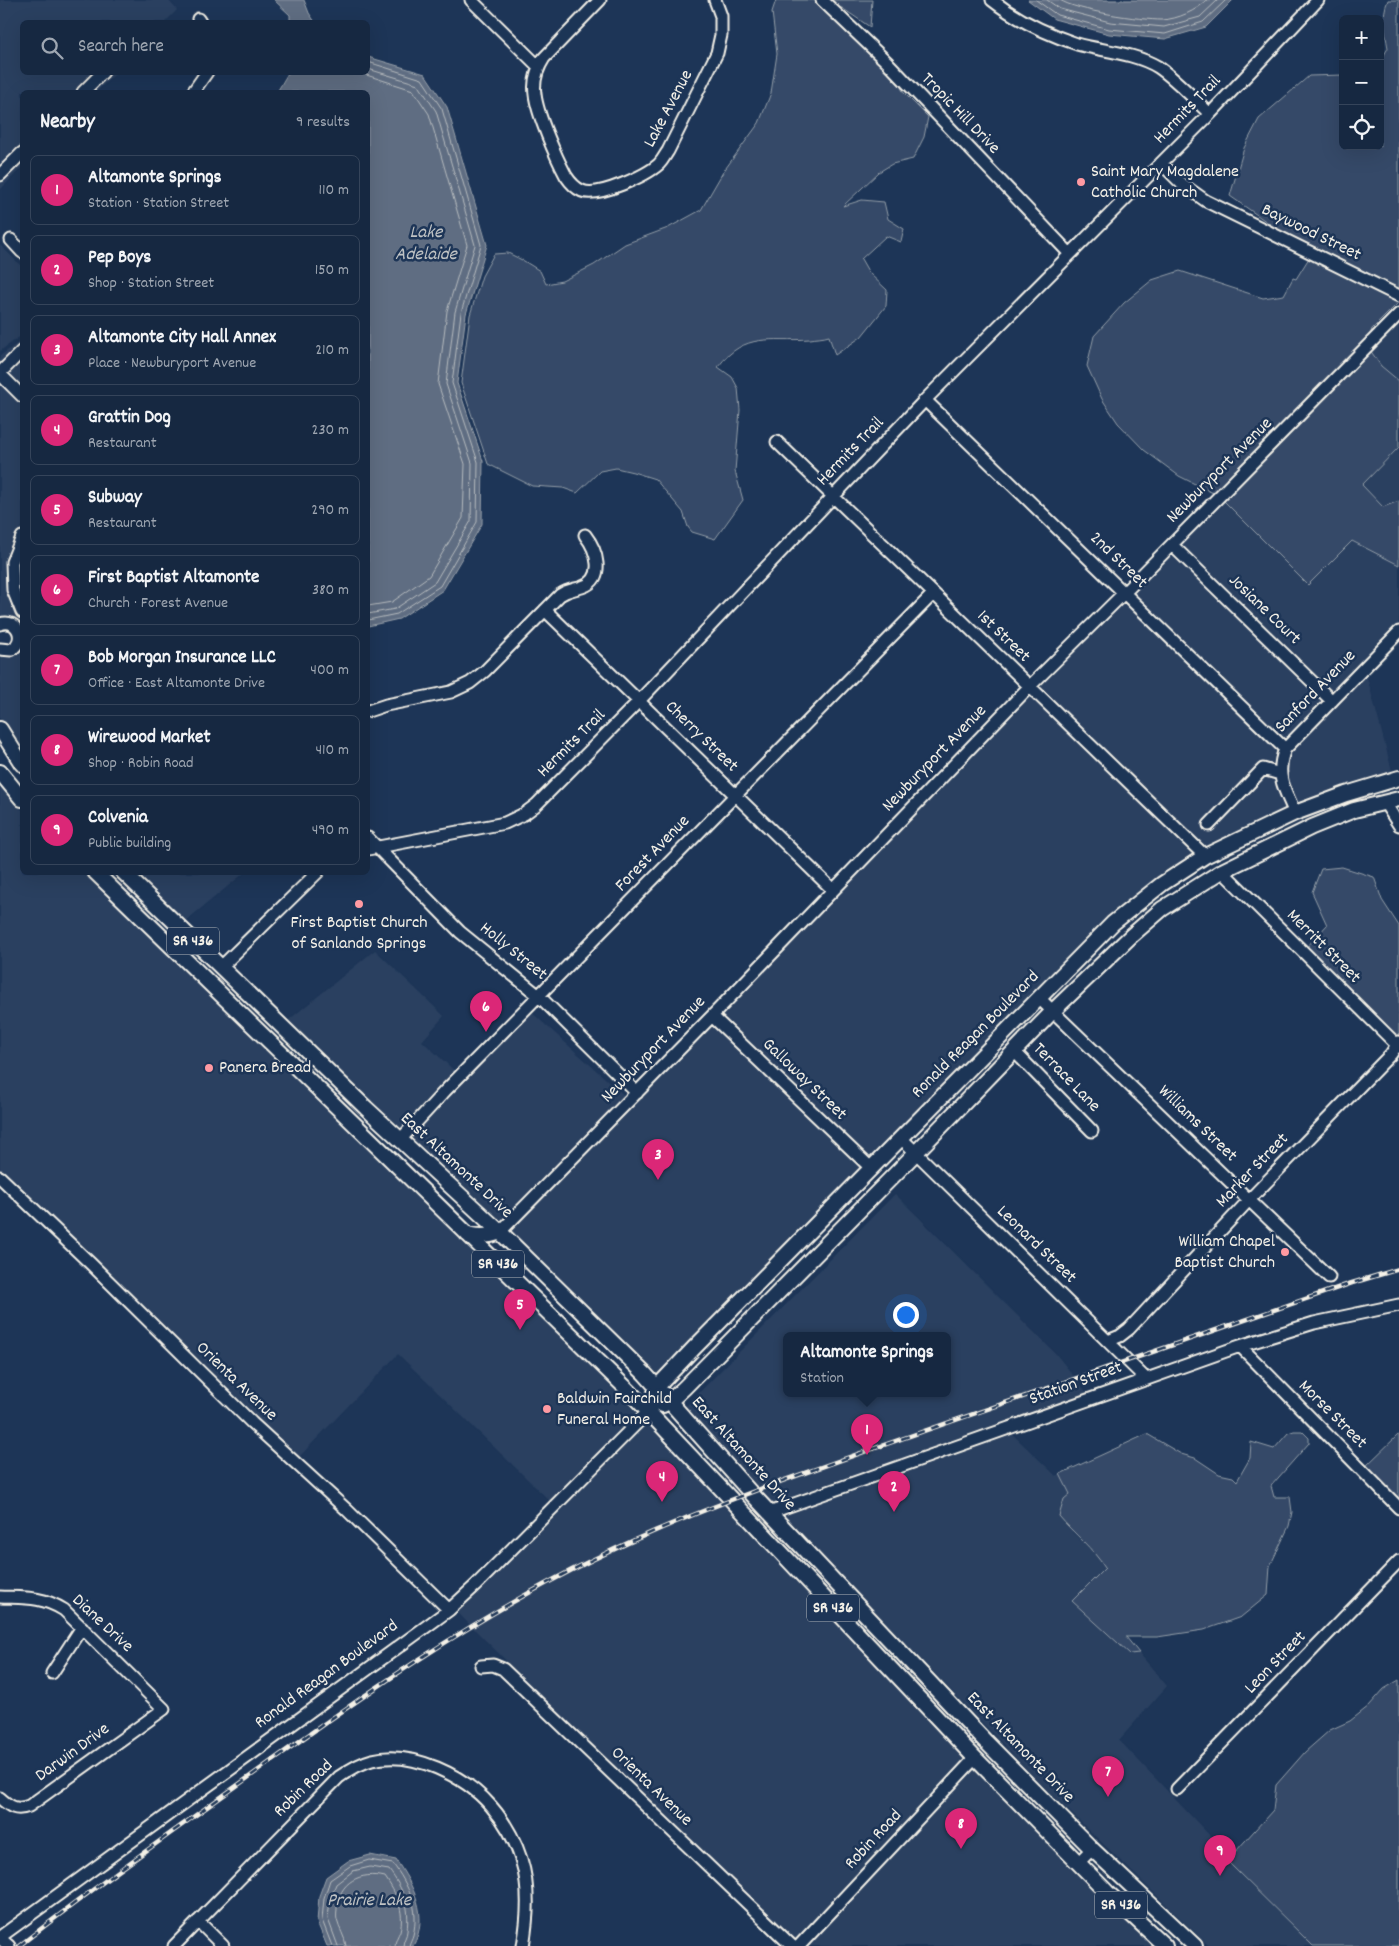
<!DOCTYPE html>
<meta charset="utf-8">
<style>
:root{--surface:#162841;--page:#1f3048;--text:#f1f3f6;--muted:#9ea6b1;--line:#35445a;--accent:#db2777}
body{margin:0;font-family:Dekko,sans-serif;background:var(--page);color:var(--text)}
.controls{position:absolute;right:15px;top:15px;display:grid;overflow:hidden;border-radius:8px;box-shadow:0 5px 20px #0002}
.controls button{width:45px;height:45px;display:grid;place-items:center;padding:0;border:0;border-bottom:1px solid var(--line);background:var(--surface);color:var(--text);font:25px sans-serif}
.you{position:absolute;left:905px;top:1314px;width:18px;height:18px;margin:-12px;border:4px solid #fff;border-radius:50%;background:#1a73e8;box-shadow:0 0 0 8px #1a73e833}
.badge{display:grid;place-items:center;width:32px;height:32px;border-radius:50%;background:var(--accent);color:#fff;font-size:16px;font-weight:700}
.pin{position:absolute;translate:-50% -41px;filter:drop-shadow(0 1px 2px #0008)}
.pin::after{content:'';position:absolute;top:26px;width:18px;height:15px;background:inherit;clip-path:polygon(0 0,100% 0,50% 100%)}
.popup{position:absolute;left:783px;top:1332px;width:168px;height:65px;box-sizing:border-box;display:grid;place-content:center;border-radius:8px;background:var(--surface);filter:drop-shadow(0 1px 4px #0005);font-size:16px;white-space:nowrap;color:var(--muted)}
.popup b{font-size:19px;color:var(--text)}
.popup::after{content:'';position:absolute;left:50%;top:100%;margin-left:-10px;border:10px solid transparent;border-top-color:var(--surface)}
.list{margin:0;padding:0;list-style:none}
h2{display:flex;justify-content:space-between;align-items:center;height:65px;margin:0;padding:0 20px;font-size:21px}
h2 small{font-size:16px;font-weight:400;color:var(--muted)}
.list li{display:grid;grid-template-columns:32px 1fr auto;gap:15px;align-items:center;box-sizing:border-box;height:70px;margin:0 10px 10px;padding:0 10px;border:1px solid var(--line);border-radius:8px}
.list b{display:block;font-size:19px;white-space:nowrap}
.list p{margin:0;font-size:16px;white-space:nowrap;color:var(--muted)}
.list em{font-size:16px;font-style:normal;color:var(--muted)}
.icon{flex:none;width:28px;height:28px;fill:none;stroke:currentColor;stroke-width:2;stroke-linecap:round;stroke-linejoin:round}
.map{position:relative;flex:none;width:1399px;height:1946px;overflow:hidden}
.search{position:absolute;background:var(--surface);box-shadow:0 5px 20px #0002;left:20px;top:20px;width:350px;height:55px;display:flex;align-items:center;gap:12px;box-sizing:border-box;padding:0 18px;border-radius:8px;color:var(--muted);font-size:19px}
.panel{position:absolute;background:var(--surface);box-shadow:0 5px 20px #0002;left:20px;top:90px;width:350px;height:785px;border-radius:8px}
.map>svg:first-child{display:block}
.built{fill:#2a4060;fill-rule:evenodd}
.green{fill:#354a67;stroke:#949ea8}
.water{fill:#5e6d82;stroke:#9aa2ab}
.lines{fill:none;stroke-linecap:round;stroke-linejoin:round}
.shore{stroke:#b8bcbf;stroke-width:1}
.minor-casing{stroke:#f4f1e8;stroke-width:15}
.major-casing{stroke:#f4f1e8;stroke-width:18}
.minor{stroke:#1d3557;stroke-width:11}
.major{stroke:#1d3557;stroke-width:14}
.rail-casing{stroke:#f4f1e8;stroke-width:4.5}
.rail{stroke:#1d3557;stroke-width:2.5;stroke-dasharray:8;stroke-linecap:butt}
.poi-dot{fill:#ff9aa2;stroke:#1d3557;stroke-width:2}
.labels{text-anchor:middle;dominant-baseline:central;stroke-width:5;stroke-linejoin:round;paint-order:stroke}
.shield{fill:#1d3557;stroke:#b4b9bc;stroke-width:1}
.shield-label{font-size:16px;font-weight:bold;fill:#f4f1e8}
.street-label{font-size:18px;fill:#f4f1e8;stroke:#1d3557}
.poi-label{font-size:18px;fill:#f4f1e8;stroke:#1d3557;text-anchor:start}
.water-label{font-size:19px;font-style:italic;fill:#c0c3c4;stroke:#1d3557}
</style>
<div class="map">
<svg width="1399" height="1946" viewBox="0 0 1399 1946">
<rect width="100%" height="100%" fill="#1d3557"/>
<filter id="ink" filterUnits="userSpaceOnUse"><feTurbulence type="fractalNoise" baseFrequency=".02" numOctaves="2"/><feDisplacementMap in="SourceGraphic" scale="10" xChannelSelector="R" yChannelSelector="G"/><feConvolveMatrix kernelMatrix="1 2 1 2 8 2 1 2 1" color-interpolation-filters="sRGB"/></filter>
<g filter="url(#ink)">
<path class="built" d="M0,0H168L177,10L165,22H22V72L116,73L96,92H22V167L0,190Z
M0,245L22,267V335L0,351Z
M1399,320V381L1381,366L1370,350Z
M22,340V346L0,366V356Z
M22,357V389L6,373Z
M0,381L22,404V526L16,540L18,614L15,620L0,619Z
M1399,447V501L1383,507L1362,485Z
M1223,500L1352,541L1399,565V625L1332,694L1179,544Z
M22,549V598L18,588L17,563Z
M1171,552L1325,701L1285,742L1132,592Z
M1124,599L1279,751L1275,767L1260,766L1202,826L1209,832L1264,775L1276,779L1287,808L1204,848L1036,687Z
M1399,638V645L1367,677L1392,771L1296,804L1285,774L1289,751Z
M22,645V751L0,719V654Z
M1029,694L1195,853L1139,893L1098,927L1033,995L931,1095L870,1160L718,1015Z
M0,782L22,810V872H83L84,875L85,874L216,999L331,1114L375,1154L591,1366L639,1416L551,1502L398,1354L298,1458L0,1170Z
M132,873H244L183,923Z
M375,950L444,1016L422,1041L457,1073L397,1133L285,1023Z
M530,1011L626,1097L496,1229L404,1139Z
M711,1023L863,1168L656,1383L503,1235L633,1103L634,1104Z
M895,1194L1056,1354L1088,1394L774,1506L682,1410ZM787,1336H947V1394H787Z
M645,1422L968,1758L795,1943L599,1753L455,1610Z
M1010,1432L1056,1476L1060,1474L1070,1494L1072,1532L1098,1557L1105,1568L1073,1601L1130,1654L1139,1653L1167,1686L1119,1740L1230,1857L1227,1861L1313,1946H1209L1041,1784L781,1514Z
M974,1765L1156,1946H805Z"/>
<path class="green" d="M776,0H815L834,18L838,25L883,66L897,80L904,93L928,117L924,137L913,159L892,164L879,172L843,206L862,200L884,202L888,219L904,229L901,242L886,236L861,259L869,273L887,290L886,306L861,337L835,355L829,336C823,338 816,338 810,339C771,342 745,331 718,367L732,377L738,388L740,410L735,471L743,500L715,539L692,532L688,527L683,512L655,479L633,472L616,468L600,471L577,493L563,488L532,486L488,464L461,383L470,315L482,276L494,254L508,253L524,261L540,271L546,284L562,281L594,265L625,244L668,228L701,210L723,172L759,123L771,93L777,54L772,12Z
M830,0H872L870,27L842,8H838Z
M1388,0H1399V290L1277,229L1230,196L1244,148L1259,119L1309,76L1343,75V146H1380V62L1388,48C1385,31 1381,16 1388,0Z
M1309,258L1399,302L1372,329L1369,338L1215,494L1179,476L1144,450L1118,423L1102,399L1087,366L1094,336L1124,303L1152,280L1180,271L1263,298L1284,295L1293,278L1296,279Z
M1370,350L1381,366L1399,381V447L1362,485L1383,507L1399,501V565L1352,541L1308,585L1223,500Z
M1342,867L1374,877L1382,900L1399,926V1035H1394L1306,948L1327,925L1312,892L1321,869Z
M1294,1431H1302L1309,1438V1443L1271,1486L1274,1497H1290L1292,1512L1289,1526L1270,1566L1268,1595L1241,1617L1204,1630L1157,1637H1126L1139,1653L1130,1654L1072,1601L1105,1568C1093,1548 1074,1534 1059,1516L1064,1499L1070,1494L1060,1474L1147,1434L1181,1454L1195,1458L1219,1474L1233,1477L1237,1481L1250,1458L1251,1442L1274,1449L1288,1433Z
M1399,1434V1501L1365,1467Z
M1399,1680V1946H1313L1227,1861L1273,1810L1276,1785L1305,1752L1330,1730L1350,1721L1369,1706L1384,1689Z"/>
<path class="water" d="M274,0H304L309,13L315,22H290V15Z
M1028,0H1233L1206,27L1165,39L1109,34L1054,19Z
M368,57L425,74L447,107L487,245L466,314L457,383L483,461L482,524L443,590L399,619L368,626V92H277L288,73L368,72Z
M370,1855L396,1860C413,1885 430,1916 413,1946H327L317,1922L319,1896L326,1877L348,1861Z"/>
<g class="lines">
<path class="shore" d="M1036,0L1057,15L1109,29L1165,34L1203,22L1226,0
M1047,0L1060,9L1110,22L1164,27L1200,17L1218,0
M1060,0C1076,11 1141,20 1162,20C1178,19 1196,11 1207,0
M368,62L422,79L442,109L481,245L461,313L452,383L478,462L477,522L440,586L397,614L368,620
M368,69L418,84L436,111L475,245L455,312L446,384L472,463L471,521L435,582L395,609L368,614
M357,72L413,90L429,114L467,245L447,311L438,384L465,464L463,518L429,576L392,602L368,606
M332,1946L322,1920L324,1898L330,1880L350,1866L369,1860L393,1864C408,1884 420,1909 413,1935C412,1939 410,1941 409,1946
M338,1946L328,1919L330,1899L336,1884L353,1871L370,1867L389,1870C404,1890 410,1906 407,1931C407,1936 403,1940 403,1946
M346,1946C345,1936 339,1929 337,1920C336,1916 337,1912 337,1908C339,1882 360,1871 385,1877C396,1893 405,1911 400,1931C398,1936 395,1940 395,1946"/>
<defs>
<path id="minor" d="M471,0L539,67
M600,0L544,58C537,69 533,81 535,94C537,114 556,157 566,176C570,182 575,188 582,191C598,198 647,175 659,164C663,160 665,155 668,151L717,53L721,35V16L715,0
M822,0L887,62L1070,254
M992,0C1016,19 1047,34 1077,44C1103,51 1135,53 1158,67C1177,80 1193,98 1210,114
M198,19L200,22
M83,92L103,72
M193,92L207,72
M1161,163L1182,184L1206,201L1399,296
M0,175L22,153
M11,240L22,252
M0,373L22,351
M0,374L22,396
M925,400L1285,749
M777,442L1205,856
M22,537L12,562L13,590L22,612
M1172,545L1332,701
M545,610L833,890
M0,624C18,618 27,640 11,650L0,649
M368,711L386,705L451,692L470,683L485,671L560,595C569,589 573,590 582,587C607,579 596,549 585,535
M1385,803L1399,825
M1295,813C1284,789 1275,774 1285,749L1399,632
M1209,825L1263,769L1280,774
M368,838L460,932L539,996L637,1093
M368,849L505,823L524,814L536,805L638,702L925,400L1210,114L1318,0
M1222,871L1399,1047
M221,967L318,872
M1039,998L1329,1277
M712,1016L872,1169
M1014,1051L1092,1131
M901,1138L1145,1378
M400,1140L445,1091L933,594
M0,1177L91,1264L252,1423L347,1510L449,1610
M500,1232L712,1016L1029,687L1125,592L1399,314
M1108,1341L1120,1336L1129,1329L1250,1199L1391,1054L1399,1042
M1240,1346L1399,1508
M769,1513L1240,1346L1314,1323L1399,1305
M0,1597C24,1598 42,1596 64,1610L164,1709L29,1806C16,1811 10,1807 0,1798
M481,1666L493,1665L503,1669L792,1946
M52,1673L82,1627
M1177,1789L1399,1561
M1078,1863L1092,1849
M198,1921L223,1946
M0,1937L449,1610L475,1586L649,1411
M0,1938L9,1946
M174,1946L339,1777C349,1770 360,1763 372,1760C413,1750 465,1776 491,1806C505,1822 515,1840 521,1859C530,1888 528,1917 523,1946
M799,1946L975,1758"/>
<path id="major" d="M0,729L22,764
M0,772L22,799
M95,872L629,1391L975,1758L1107,1892L1165,1946
M123,872L366,1108L500,1232L645,1374L750,1492L986,1742L1092,1849L1195,1946
M467,1234C479,1237 489,1237 500,1232
M663,1405L670,1401L684,1388L900,1169L1053,1011L1131,936L1162,909L1222,871L1312,827L1354,810L1399,799
M649,1411L657,1387L694,1348L1113,923L1162,884L1205,856L1295,813L1346,794L1399,778"/>
</defs>
<use href="#minor" class="minor-casing"/>
<use href="#major" class="major-casing"/>
<use href="#minor" class="minor"/>
<use href="#major" class="major"/>
<defs>
<path id="rail" d="M19,1946C96,1885 177,1829 256,1772C365,1694 473,1618 594,1559C700,1507 813,1470 924,1431C1067,1382 1209,1332 1352,1283L1399,1269"/>
</defs>
<use href="#rail" class="rail-casing"/>
<use href="#rail" class="rail"/>
</g>
</g>
<g class="poi-dot">
<circle cx="1081" cy="182" r="5"/>
<circle cx="359" cy="904" r="5"/>
<circle cx="209" cy="1068" r="5"/>
<circle cx="1285" cy="1252" r="5"/>
<circle cx="547" cy="1409" r="5"/>
</g>
<g class="labels">
<g class="shield">
<rect x="167" y="927.5" width="52" height="27" rx="4"/>
<rect x="472" y="1250.5" width="52" height="27" rx="4"/>
<rect x="807" y="1594.5" width="52" height="27" rx="4"/>
<rect x="1095" y="1891.5" width="52" height="27" rx="4"/>
</g>
<g class="shield-label">
<text x="193" y="941">SR 436</text>
<text x="498" y="1264">SR 436</text>
<text x="833" y="1608">SR 436</text>
<text x="1121" y="1905">SR 436</text>
</g>
<g class="street-label">
<text transform="translate(669 109) rotate(-62)">Lake Avenue</text>
<text transform="translate(1188 110) rotate(-46)">Hermits Trail</text>
<text transform="translate(960 114) rotate(46)">Tropic Hill Drive</text>
<text transform="translate(1311 233) rotate(26)">Baywood Street</text>
<text transform="translate(851 452) rotate(-46)">Hermits Trail</text>
<text transform="translate(1220 471) rotate(-45)">Newburyport Avenue</text>
<text transform="translate(1118 561) rotate(44)">2nd Street</text>
<text transform="translate(1264 610) rotate(44)">Josiane Court</text>
<text transform="translate(1003 637) rotate(44)">1st Street</text>
<text transform="translate(1316 692) rotate(-46)">Sanford Avenue</text>
<text transform="translate(701 737) rotate(44)">Cherry Street</text>
<text transform="translate(572 744) rotate(-45)">Hermits Trail</text>
<text transform="translate(935 759) rotate(-46)">Newburyport Avenue</text>
<text transform="translate(653 854) rotate(-46)">Forest Avenue</text>
<text transform="translate(1323 947) rotate(45)">Merritt Street</text>
<text transform="translate(513 952) rotate(39)">Holly Street</text>
<text transform="translate(976 1035) rotate(-45)">Ronald Reagan Boulevard</text>
<text transform="translate(654 1050) rotate(-46)">Newburyport Avenue</text>
<text transform="translate(1066 1078) rotate(46)">Terrace Lane</text>
<text transform="translate(804 1080) rotate(44)">Galloway Street</text>
<text transform="translate(1197 1124) rotate(44)">Williams Street</text>
<text transform="translate(456 1166) rotate(43)">East Altamonte Drive</text>
<text transform="translate(1253 1171) rotate(-46)">Marker Street</text>
<text transform="translate(1036 1245) rotate(44)">Leonard Street</text>
<text transform="translate(236 1382) rotate(44)">Orienta Avenue</text>
<text transform="translate(1076 1384) rotate(-20)">Station Street</text>
<text transform="translate(1332 1415) rotate(45)">Morse Street</text>
<text transform="translate(743 1454) rotate(48)">East Altamonte Drive</text>
<text transform="translate(102 1624) rotate(43)">Diane Drive</text>
<text transform="translate(1276 1663) rotate(-46)">Leon Street</text>
<text transform="translate(327 1675) rotate(-36)">Ronald Reagan Boulevard</text>
<text transform="translate(1020 1748) rotate(46)">East Altamonte Drive</text>
<text transform="translate(73 1753) rotate(-36)">Darwin Drive</text>
<text transform="translate(651 1787) rotate(44)">Orienta Avenue</text>
<text transform="translate(304 1789) rotate(-44)">Robin Road</text>
<text transform="translate(874 1840) rotate(-47)">Robin Road</text>
</g>
<g class="poi-label">
<text x="1091" y="172">Saint Mary Magdalene<tspan x="1091" dy="21">Catholic Church</tspan></text>
<text x="359" y="923" text-anchor="middle">First Baptist Church<tspan x="359" dy="21">of Sanlando Springs</tspan></text>
<text x="219" y="1068">Panera Bread</text>
<text x="1275" y="1242" text-anchor="end">William Chapel<tspan x="1275" dy="21">Baptist Church</tspan></text>
<text x="557" y="1399">Baldwin Fairchild<tspan x="557" dy="21">Funeral Home</tspan></text>
</g>
<g class="water-label">
<text x="426" y="233">Lake<tspan x="426" dy="22">Adelaide</tspan></text>
<text x="369" y="1901">Prairie Lake</text>
</g>
</g>
</svg>
<div class="controls">
<button>+</button>
<button>−</button>
<button><svg class="icon" aria-label="locate" viewBox="0 0 24 24"><circle cx="12" cy="12" r="6"/><path d="M12 2v4M12 18v4M2 12h4M18 12h4"/></svg></button>
</div>
<div class="you"></div>
<div class="pin badge" style="left:867px;top:1455px">1</div>
<div class="popup"><b>Altamonte Springs</b>Station</div>
<div class="pin badge" style="left:894px;top:1512px">2</div>
<div class="pin badge" style="left:658px;top:1180px">3</div>
<div class="pin badge" style="left:662px;top:1502px">4</div>
<div class="pin badge" style="left:520px;top:1330px">5</div>
<div class="pin badge" style="left:486px;top:1032px">6</div>
<div class="pin badge" style="left:1108px;top:1797px">7</div>
<div class="pin badge" style="left:961px;top:1849px">8</div>
<div class="pin badge" style="left:1220px;top:1876px">9</div>
<div class="search"><svg class="icon" aria-label="search" viewBox="0 0 24 24"><circle cx="10" cy="10" r="6"/><path d="M15 15l6 6"/></svg>Search here</div>
<section class="panel">
<h2>Nearby<small>9 results</small></h2>
<ul class="list">
<li><span class="badge">1</span><div><b>Altamonte Springs</b><p>Station · Station Street</p></div><em>110 m</em></li>
<li><span class="badge">2</span><div><b>Pep Boys</b><p>Shop · Station Street</p></div><em>150 m</em></li>
<li><span class="badge">3</span><div><b>Altamonte City Hall Annex</b><p>Place · Newburyport Avenue</p></div><em>210 m</em></li>
<li><span class="badge">4</span><div><b>Grattin Dog</b><p>Restaurant</p></div><em>230 m</em></li>
<li><span class="badge">5</span><div><b>Subway</b><p>Restaurant</p></div><em>290 m</em></li>
<li><span class="badge">6</span><div><b>First Baptist Altamonte</b><p>Church · Forest Avenue</p></div><em>380 m</em></li>
<li><span class="badge">7</span><div><b>Bob Morgan Insurance LLC</b><p>Office · East Altamonte Drive</p></div><em>400 m</em></li>
<li><span class="badge">8</span><div><b>Wirewood Market</b><p>Shop · Robin Road</p></div><em>410 m</em></li>
<li><span class="badge">9</span><div><b>Colvenia</b><p>Public building</p></div><em>490 m</em></li>
</ul>
</section>
</div>
